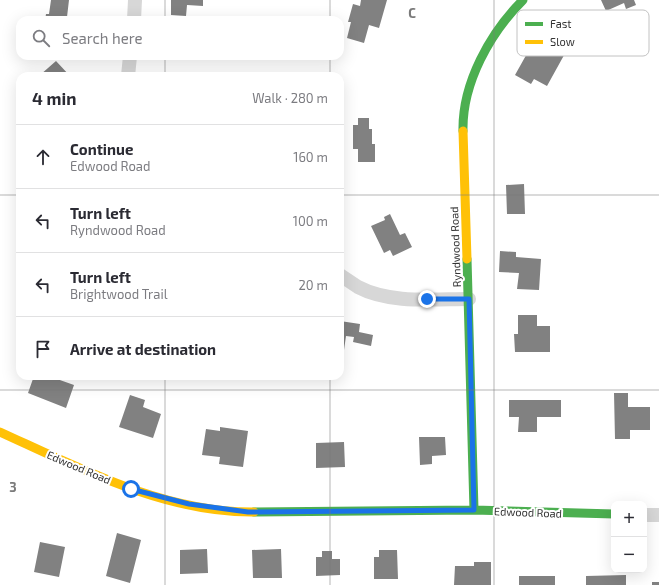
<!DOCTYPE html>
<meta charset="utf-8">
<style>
:root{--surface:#fff;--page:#f2f2f3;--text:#2b2b33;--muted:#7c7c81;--line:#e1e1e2}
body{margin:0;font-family:"Exo 2",sans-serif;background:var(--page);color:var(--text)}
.controls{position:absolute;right:12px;bottom:12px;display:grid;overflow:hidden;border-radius:8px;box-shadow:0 4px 16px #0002}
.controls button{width:36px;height:36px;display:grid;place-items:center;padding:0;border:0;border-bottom:1px solid var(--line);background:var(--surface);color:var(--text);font:20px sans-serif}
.stop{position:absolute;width:12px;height:12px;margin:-9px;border:3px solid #1a73e8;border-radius:50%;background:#fff}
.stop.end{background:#1a73e8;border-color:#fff;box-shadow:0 1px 4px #0008}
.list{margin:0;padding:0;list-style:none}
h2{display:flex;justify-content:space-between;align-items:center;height:52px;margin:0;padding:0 16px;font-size:17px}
h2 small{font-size:13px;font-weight:400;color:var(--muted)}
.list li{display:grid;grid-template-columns:26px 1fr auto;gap:12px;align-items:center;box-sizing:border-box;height:64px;padding:0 16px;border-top:1px solid var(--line)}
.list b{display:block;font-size:15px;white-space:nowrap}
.list p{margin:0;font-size:13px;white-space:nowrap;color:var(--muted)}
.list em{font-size:13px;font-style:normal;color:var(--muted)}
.icon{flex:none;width:22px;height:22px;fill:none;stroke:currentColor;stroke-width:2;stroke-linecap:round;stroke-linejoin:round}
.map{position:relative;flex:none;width:659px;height:585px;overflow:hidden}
.search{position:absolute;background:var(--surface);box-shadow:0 4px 16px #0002;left:16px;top:16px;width:328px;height:44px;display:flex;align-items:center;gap:10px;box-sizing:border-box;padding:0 14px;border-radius:12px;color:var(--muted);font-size:15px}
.panel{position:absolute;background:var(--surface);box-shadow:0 4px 16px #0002;left:16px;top:72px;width:328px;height:308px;border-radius:12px}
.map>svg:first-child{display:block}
.building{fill:#818181}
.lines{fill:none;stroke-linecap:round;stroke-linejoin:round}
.street{stroke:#d7d7d7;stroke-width:14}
.fast{stroke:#4caf50;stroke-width:9}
.slow{stroke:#ffc107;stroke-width:9}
.route{stroke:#1a73e8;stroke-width:5}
.grid{fill:none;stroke:#7a7a7a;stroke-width:1;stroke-opacity:0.55}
.labels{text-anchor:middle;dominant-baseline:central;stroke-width:4;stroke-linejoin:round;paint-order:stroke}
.street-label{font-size:11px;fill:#333;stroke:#fff}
.key{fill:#fff;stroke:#c2c2c2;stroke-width:1}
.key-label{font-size:11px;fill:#333}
.grid-label{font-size:13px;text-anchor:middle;font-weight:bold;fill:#7a7a7a;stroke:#fff;stroke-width:4;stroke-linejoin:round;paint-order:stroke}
</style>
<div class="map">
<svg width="659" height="585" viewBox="0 0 659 585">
<rect width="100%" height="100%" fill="#fff"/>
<path class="building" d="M51,0H69L67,17L64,16L63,20H45L46,14H49Z
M171,0H203V6L187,5L186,16L171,15Z
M361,0H387L379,28L369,25L364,43L347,38L351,22H348L353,4L360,6Z
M601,0H634L636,5L626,9L624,3L606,11Z
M551,39L568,48L547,86L534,79L531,84L515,75L529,50L541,56Z
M56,61L70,76H41L40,75Z
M358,118H369V129H372V144H375V162H358V149H353V125H358Z
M524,184L525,214H507L506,185Z
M390,214L400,235L405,233L412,247L393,256L390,250L384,253L371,226L385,220L384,217Z
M500,251L516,252V257L541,259L539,290L517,289L519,273L499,272Z
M518,315H537V326H550V352H515L514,334H518Z
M340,321L360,324L359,332L373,335L371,346L353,342L354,337L346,336L343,357L340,356Z
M34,376H59L57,379L74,385L66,408L28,393Z
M614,393H628V407H650V430H630V439H615Z
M130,395L145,400L143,407L161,414L153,438L119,427Z
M509,400H561V417H537V432H518L519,417H509Z
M220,427L248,431L243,467L219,464L220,457L202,455L206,429L220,431Z
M419,437H445L446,455L432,456V464L420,465Z
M344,442L345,467L316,468V443Z
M117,533L141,540L130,583L106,576Z
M40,542L65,547L59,577L34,572Z
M207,549L208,573L180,574V550Z
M281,549L282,578H253L252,550Z
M379,550H397L398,579H374V557H379Z
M322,551H332V559H340V575L316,576V557H322Z
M474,562H491V585H454L455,566H474Z
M626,575V585H586V576Z
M519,576H555V585H519Z
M652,582H659V585H652Z"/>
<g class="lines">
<path class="street" d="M134,20L135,0
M128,76L130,56
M340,275C346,279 352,283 358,287C390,304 434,299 469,299
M644,515H659"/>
<path class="fast" d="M463,131C462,83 490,33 523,0
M467,259L474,510
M254,512L474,510L614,514"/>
<path class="slow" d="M463,131L467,259
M0,432C79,468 165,513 254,512"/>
</g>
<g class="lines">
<path class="route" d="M131,489L189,504L248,512L474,510L469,299H427"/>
</g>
<path class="grid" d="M165,0V20M330,0V20M494,0V585M165,56V76M330,56V76M0,195H20M340,195H659M165,376V585M330,376V585M0,390H659"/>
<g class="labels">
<g class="street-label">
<text transform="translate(455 247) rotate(-92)">Ryndwood Road</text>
<text transform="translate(79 467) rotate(23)">Edwood Road</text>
<text transform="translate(528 512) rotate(2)">Edwood Road</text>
</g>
</g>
<rect x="517" y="10" width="132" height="46" rx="6" class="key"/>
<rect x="525" y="22" width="18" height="4" fill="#4caf50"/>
<rect x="525" y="40" width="18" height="4" fill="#ffc107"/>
<g class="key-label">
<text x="550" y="28">Fast</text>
<text x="550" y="46">Slow</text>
</g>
<g class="grid-label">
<text x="412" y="18">C</text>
<text x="13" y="492">3</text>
</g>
</svg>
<div class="controls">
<button>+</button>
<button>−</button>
</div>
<div class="stop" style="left:131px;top:489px"></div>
<div class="stop end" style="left:427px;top:299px"></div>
<div class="search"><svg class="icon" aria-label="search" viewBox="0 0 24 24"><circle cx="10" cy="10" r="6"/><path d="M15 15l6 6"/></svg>Search here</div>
<section class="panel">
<h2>4 min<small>Walk · 280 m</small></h2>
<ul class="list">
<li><svg class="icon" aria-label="ahead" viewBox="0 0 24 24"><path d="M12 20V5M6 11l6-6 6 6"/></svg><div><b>Continue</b><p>Edwood Road</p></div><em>160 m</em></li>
<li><svg class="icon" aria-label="left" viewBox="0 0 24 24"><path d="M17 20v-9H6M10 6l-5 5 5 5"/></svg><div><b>Turn left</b><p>Ryndwood Road</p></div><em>100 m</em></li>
<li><svg class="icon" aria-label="left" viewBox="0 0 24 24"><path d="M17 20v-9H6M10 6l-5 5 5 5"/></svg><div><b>Turn left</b><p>Brightwood Trail</p></div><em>20 m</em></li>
<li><svg class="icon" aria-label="arrive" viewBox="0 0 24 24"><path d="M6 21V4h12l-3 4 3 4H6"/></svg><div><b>Arrive at destination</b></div></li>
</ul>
</section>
</div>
